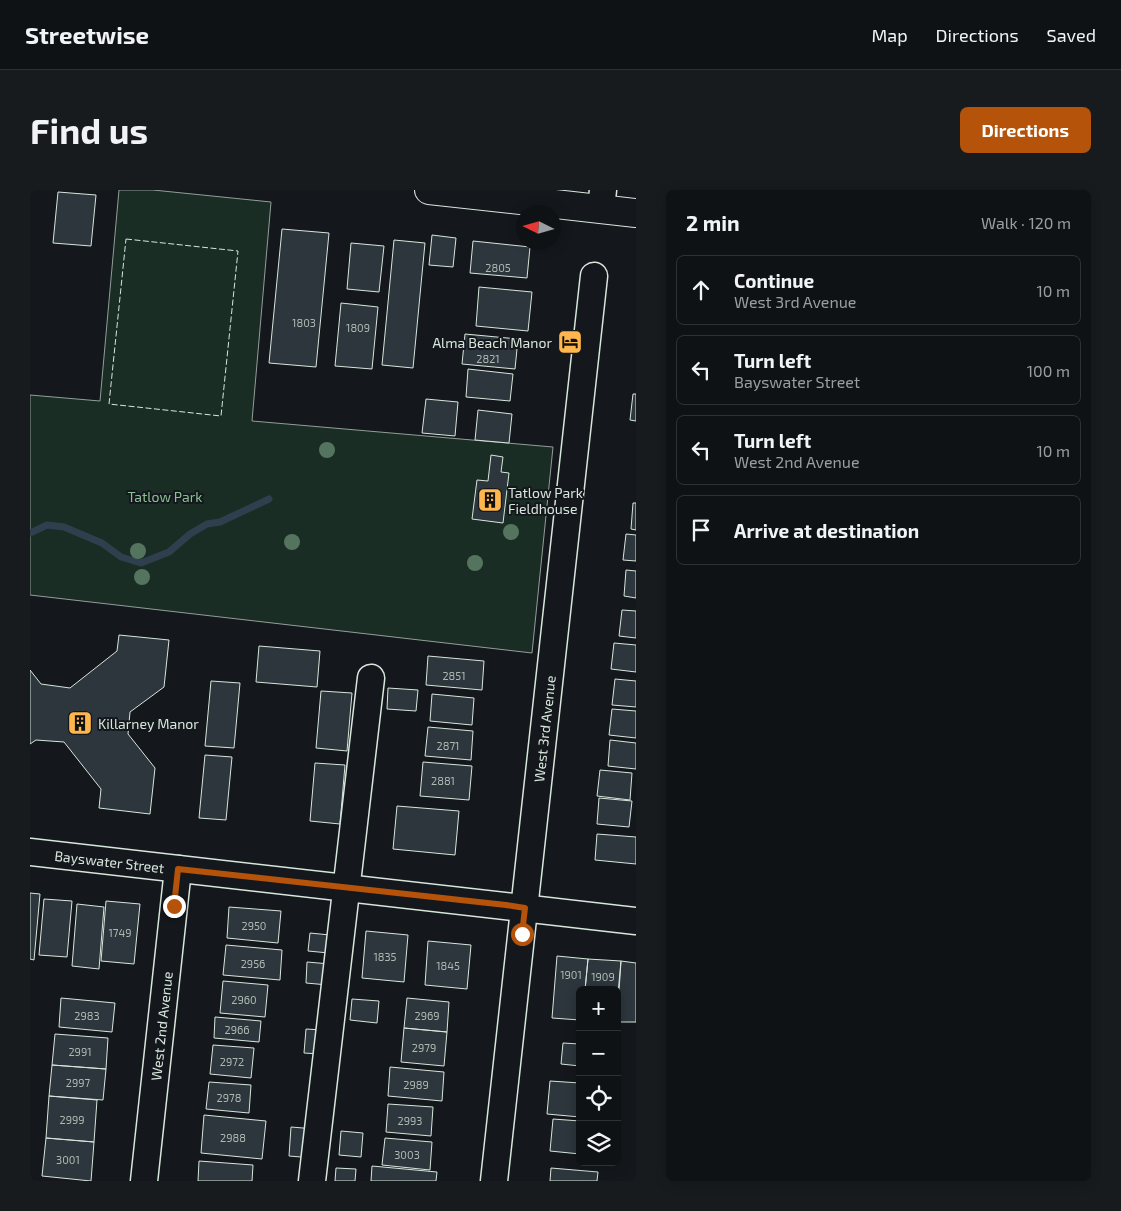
<!DOCTYPE html>
<meta charset="utf-8">
<style>
:root{--surface:#0f1215;--page:#181b1e;--text:#f1f3f6;--muted:#9b9ea0;--line:#2f3234;--accent:#b45309}
body{margin:0;font-family:"Exo 2",sans-serif;background:var(--page);color:var(--text)}
.controls{position:absolute;right:15px;bottom:15px;display:grid;overflow:hidden;border-radius:8px;box-shadow:0 2px 12px #0003}
.controls button{width:45px;height:45px;display:grid;place-items:center;padding:0;border:0;border-bottom:1px solid var(--line);background:var(--surface);color:var(--text);font:25px sans-serif}
.compass{position:absolute;left:486px;top:15px;width:45px;height:45px;border-radius:50%;background:var(--surface);box-shadow:0 2px 12px #0003;rotate:275deg}
.stop{position:absolute;width:15px;height:15px;margin:-11px;border:4px solid #b45309;border-radius:50%;background:#fff}
.stop.end{background:#b45309;border-color:#fff;box-shadow:0 1px 5px #0008}
.list{margin:0;padding:0;list-style:none}
h2{display:flex;justify-content:space-between;align-items:center;height:65px;margin:0;padding:0 20px;font-size:21px}
h2 small{font-size:16px;font-weight:400;color:var(--muted)}
.list li{display:grid;grid-template-columns:32px 1fr auto;gap:15px;align-items:center;box-sizing:border-box;height:70px;margin:0 10px 10px;padding:0 10px;border:1px solid var(--line);border-radius:8px}
.list b{display:block;font-size:19px;white-space:nowrap}
.list p{margin:0;font-size:16px;white-space:nowrap;color:var(--muted)}
.list em{font-size:16px;font-style:normal;color:var(--muted)}
.icon{flex:none;width:28px;height:28px;fill:none;stroke:currentColor;stroke-width:2;stroke-linecap:round;stroke-linejoin:round}
.map{position:relative;flex:none;width:606px;height:991px;overflow:hidden;border-radius:8px}
header{display:flex;align-items:center;gap:30px;box-sizing:border-box;height:70px;padding:0 25px;background:var(--surface);border-bottom:1px solid var(--line)}
header strong{font-size:24px}
nav{display:flex;gap:28px;margin-inline-start:auto;font-size:18px}
.intro{display:flex;align-items:center;justify-content:space-between;box-sizing:border-box;height:120px;padding:0 30px}
h1{margin:0;font-size:35px}
.button{padding:12px 22px;border-radius:8px;background:var(--accent);color:#fff;font-size:18px;font-weight:700}
main{display:flex;gap:30px;padding:0 30px}
aside{flex:1;background:var(--surface);border-radius:8px;box-shadow:0 2px 12px #0003}
.map>svg:first-child{display:block}
.green{fill:#1a2d24;stroke:#939e99}
.lines{fill:none;stroke-linecap:round;stroke-linejoin:round}
.stream{stroke:#2f3f4d;stroke-width:7}
.building{fill:#2c363c;stroke:#d8e6dc}
.minor-casing{stroke:#d8e6dc;stroke-width:29}
.major-casing{stroke:#d8e6dc;stroke-width:30}
.minor{stroke:#14181c;stroke-width:26}
.major{stroke:#14181c;stroke-width:28}
.fence{stroke:#d8e6dc;stroke-width:1;stroke-dasharray:6 2.5;stroke-linecap:butt}
.tree{fill:#55745f}
.route{stroke:#b45309;stroke-width:6}
.labels{text-anchor:middle;dominant-baseline:central;stroke-width:4;stroke-linejoin:round;paint-order:stroke}
.number-label{font-size:11px;fill:#adbab4}
.poi-label{font-size:14px;fill:#d8e6dc;stroke:#14181c;text-anchor:start}
.park-label{font-size:14px;fill:#8ac095;stroke:#14181c}
.street-label{font-size:14px;fill:#d8e6dc;stroke:#14181c}
</style>
<header>
<strong>Streetwise</strong>
<nav><a>Map</a><a>Directions</a><a>Saved</a></nav>
</header>
<div class="intro"><h1>Find us</h1><a class="button">Directions</a></div>
<main>
<div class="map">
<svg width="606" height="991" viewBox="0 0 606 991">
<rect width="100%" height="100%" fill="#14181c"/>
<path class="green" d="M89,0H123L241,12L222,231L523,257L502,463L0,405V205L70,211Z"/>
<g class="lines">
<path class="stream" d="M0,343L17,335L34,337L72,353L91,367L111,373L139,362L160,344L177,334L190,332L239,309"/>
</g>
<path class="building" d="M28,2L66,5L61,56L23,53Z
M252,39L299,43L286,177L239,173Z
M402,45L426,48L423,77L399,75Z
M364,50L395,53L383,178L352,175Z
M443,51L500,57L497,88L440,83Z
M321,53L354,56L349,102L317,99Z
M449,97L502,102L498,141L446,136Z
M311,113L348,117L342,179L305,176Z
M435,144L488,149L485,179L432,174Z
M438,179L483,184L480,211L436,207Z
M603,204H606V231L600,230Z
M396,209L428,212L425,246L392,243Z
M448,220L482,224L479,253L445,250Z
M461,265L473,267L471,282L479,283L473,333L442,329L447,290L458,291Z
M603,313H606V340L601,339Z
M596,344L606,345V371L593,370Z
M596,380L606,381V408L594,406Z
M592,420L606,421V448L589,446Z
M89,445L139,450L134,497L100,522L98,544L125,578L120,624L69,618L71,599L34,552L6,550L0,554V480L11,494L40,498L87,461Z
M584,453L606,455V482L581,479Z
M229,456L290,461L287,497L226,492Z
M398,466L454,471L452,500L396,495Z
M585,489L606,491V517L582,515Z
M181,491L210,493L204,558L175,556Z
M358,498L388,500L386,521L357,519Z
M291,501L322,503L317,561L286,558Z
M402,504L444,508L442,535L400,531Z
M582,519L606,521V548L579,545Z
M398,537L443,541L441,570L395,566Z
M580,550L606,553V579L578,576Z
M175,565L202,567L196,630L169,628Z
M393,572L442,576L439,610L390,606Z
M285,573L315,575L310,634L280,631Z
M570,580L602,583L600,610L567,606Z
M569,608L602,611L599,637L567,634Z
M367,616L429,621L425,665L363,659Z
M567,644L606,647V674L565,670Z
M0,703L10,704L4,770L0,769Z
M14,709L42,711L37,767L9,765Z
M76,711L110,714L104,774L71,771Z
M47,714L74,717L69,779L42,776Z
M199,717L251,721L248,753L197,748Z
M336,741L378,745L374,792L332,788Z
M280,743L300,745L299,763L278,761Z
M398,751L441,755L437,799L395,795Z
M196,755L252,760L250,790L193,785Z
M527,766L558,769L555,800H550V830L522,828Z
M558,769L591,771L587,814V800H555Z
M591,771L606,773V832H587Z
M277,772L300,774L298,795L276,793Z
M193,791L238,795L235,827L190,823Z
M31,808L85,813L82,842L29,837Z
M377,808L419,812L417,842L374,838Z
M322,809L349,811L347,833L320,830Z
M185,827L231,831L229,852L184,848Z
M374,838L417,842L414,876L371,872Z
M276,839L292,840L290,864L274,863Z
M25,844L78,848L76,879L22,875Z
M533,853L550,854V876L531,874Z
M183,855L224,858L221,888L180,884Z
M22,875L76,879L73,910L19,906Z
M360,877L414,882L412,911L358,906Z
M520,891L550,893V927L517,924Z
M179,892L221,895L219,923L176,919Z
M19,906L67,910L64,952L16,948Z
M358,914L403,917L401,946L356,942Z
M174,925L236,931L232,969L171,963Z
M523,929L550,931V964L520,961Z
M261,937L285,939L283,968L259,966Z
M311,941L333,943L331,967L309,965Z
M16,948L64,952L61,991L12,986Z
M355,948L402,952L400,980L352,975Z
M169,971L223,975L222,991H168Z
M342,976L407,982L406,991H341Z
M306,978L326,979L325,991H305Z
M521,978L568,982L567,991H520Z"/>
<g class="lines">
<defs>
<g id="minor">
<path d="M571,19L573,0"/>
<path id="s1" d="M0,662L606,731"/>
<path id="s2" d="M114,991L148,679"/>
<path d="M282,991L341,488"/>
<path id="s3" d="M464,991L564,86"/>
</g>
<path id="major" d="M399,0L606,23"/>
</defs>
<use href="#minor" class="minor-casing"/>
<use href="#major" class="major-casing"/>
<use href="#minor" class="minor"/>
<use href="#major" class="major"/>
<path class="fence" d="M96,49L208,61L191,226L79,214Z"/>
</g>
<g class="tree">
<circle cx="297" cy="260" r="8"/>
<circle cx="481" cy="342" r="8"/>
<circle cx="262" cy="352" r="8"/>
<circle cx="108" cy="361" r="8"/>
<circle cx="445" cy="373" r="8"/>
<circle cx="112" cy="387" r="8"/>
</g>
<g class="lines">
<path class="route" d="M144,716L148,679L476,715L495,718L492,744"/>
</g>
<defs>
<symbol id="hotel-square" viewBox="-11 -11 22 22"><rect x="-9" y="-9" width="18" height="18" rx="4" fill="#ffb74d" stroke="#14181c"/><path d="M-6-4.5h1.5V1H6V5H4.5V3h-9V5H-6ZM-4 0a1.8 1.8 0 1 1 3.6 0ZM.5 0V-2.5h3Q6-2.5 6 0Z" fill="#111"/></symbol>
<symbol id="building-square" viewBox="-11 -11 22 22"><rect x="-9" y="-9" width="18" height="18" rx="4" fill="#ffb74d" stroke="#14181c"/><path d="M-4-6H4V6H1V3H-1V6H-4ZM-2.5-4.3h1.7v1.8h-1.7ZM.8-4.3h1.7v1.8H.8ZM-2.5-1h1.7V.8h-1.7ZM.8-1h1.7V.8H.8Z" fill="#111"/></symbol>
</defs>
<g fill-rule="evenodd">
<use href="#hotel-square" x="526" y="138" width="28" height="28"/>
<use href="#building-square" x="446" y="296" width="28" height="28"/>
<use href="#building-square" x="36" y="519" width="28" height="28"/>
</g>
<g class="labels">
<g class="number-label">
<text x="468" y="77">2805</text>
<text x="274" y="132">1803</text>
<text x="328" y="137">1809</text>
<text x="458" y="168">2821</text>
<text x="424" y="485">2851</text>
<text x="418" y="555">2871</text>
<text x="413" y="590">2881</text>
<text x="224" y="735">2950</text>
<text x="90" y="742">1749</text>
<text x="355" y="766">1835</text>
<text x="223" y="773">2956</text>
<text x="418" y="775">1845</text>
<text x="541" y="784">1901</text>
<text x="573" y="786">1909</text>
<text x="214" y="809">2960</text>
<text x="57" y="825">2983</text>
<text x="397" y="825">2969</text>
<text x="207" y="839">2966</text>
<text x="394" y="857">2979</text>
<text x="50" y="861">2991</text>
<text x="202" y="871">2972</text>
<text x="48" y="892">2997</text>
<text x="386" y="894">2989</text>
<text x="199" y="907">2978</text>
<text x="42" y="929">2999</text>
<text x="380" y="930">2993</text>
<text x="203" y="947">2988</text>
<text x="377" y="964">3003</text>
<text x="38" y="969">3001</text>
</g>
<g class="poi-label">
<text x="522" y="152" text-anchor="end">Alma Beach Manor</text>
<text x="478" y="302">Tatlow Park<tspan x="478" dy="16">Fieldhouse</tspan></text>
<text x="68" y="533">Killarney Manor</text>
</g>
<g class="park-label">
<text x="135" y="306">Tatlow Park</text>
</g>
<g class="street-label">
<text stroke="none"><textPath href="#s3" startOffset="455">West 3rd Avenue</textPath></text>
<text stroke="none"><textPath href="#s1" startOffset="80">Bayswater Street</textPath></text>
<text stroke="none"><textPath href="#s2" startOffset="156">West 2nd Avenue</textPath></text>
</g>
</g>
</svg>
<div class="controls">
<button>+</button>
<button>−</button>
<button><svg class="icon" aria-label="locate" viewBox="0 0 24 24"><circle cx="12" cy="12" r="6"/><path d="M12 2v4M12 18v4M2 12h4M18 12h4"/></svg></button>
<button><svg class="icon" aria-label="layers" viewBox="0 0 24 24"><path d="M12 4l9 5-9 5-9-5zM3 14l9 5 9-5"/></svg></button>
</div>
<svg class="compass" viewBox="-18 -18 36 36"><path d="M0-13l5 13h-10z" fill="#e53935"/><path d="M0 13l5-13h-10z" fill="#9b9ea0"/></svg>
<div class="stop" style="left:492px;top:744px"></div>
<div class="stop end" style="left:144px;top:716px"></div>
</div>
<aside>
<h2>2 min<small>Walk · 120 m</small></h2>
<ul class="list">
<li><svg class="icon" aria-label="ahead" viewBox="0 0 24 24"><path d="M12 20V5M6 11l6-6 6 6"/></svg><div><b>Continue</b><p>West 3rd Avenue</p></div><em>10 m</em></li>
<li><svg class="icon" aria-label="left" viewBox="0 0 24 24"><path d="M17 20v-9H6M10 6l-5 5 5 5"/></svg><div><b>Turn left</b><p>Bayswater Street</p></div><em>100 m</em></li>
<li><svg class="icon" aria-label="left" viewBox="0 0 24 24"><path d="M17 20v-9H6M10 6l-5 5 5 5"/></svg><div><b>Turn left</b><p>West 2nd Avenue</p></div><em>10 m</em></li>
<li><svg class="icon" aria-label="arrive" viewBox="0 0 24 24"><path d="M6 21V4h12l-3 4 3 4H6"/></svg><div><b>Arrive at destination</b></div></li>
</ul>
</aside>
</main>
